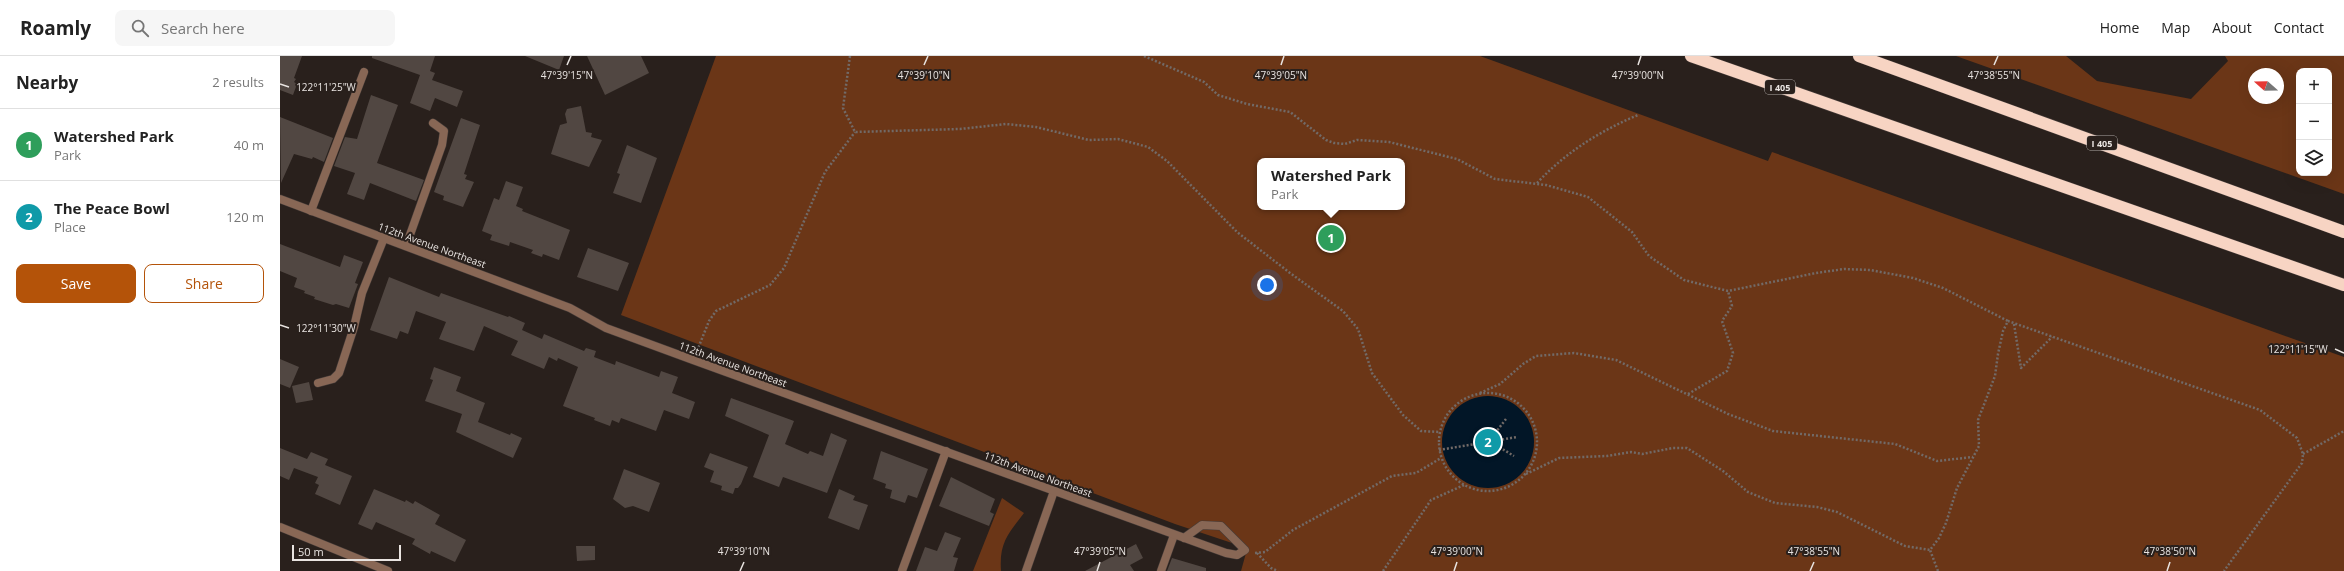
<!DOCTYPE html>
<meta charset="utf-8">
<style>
:root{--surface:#fff;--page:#f6f6f6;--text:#222;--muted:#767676;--line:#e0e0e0;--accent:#b45309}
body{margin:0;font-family:"Open Sans",sans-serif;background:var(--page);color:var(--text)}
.controls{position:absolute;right:12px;top:12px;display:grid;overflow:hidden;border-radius:8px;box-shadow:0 4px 16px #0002}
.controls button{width:36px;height:36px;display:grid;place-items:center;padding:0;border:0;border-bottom:1px solid var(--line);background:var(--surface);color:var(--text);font:20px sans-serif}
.compass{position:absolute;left:1968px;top:12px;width:36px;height:36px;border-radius:50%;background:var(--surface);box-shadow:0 4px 16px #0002;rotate:290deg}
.scale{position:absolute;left:12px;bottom:10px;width:109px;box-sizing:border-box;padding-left:4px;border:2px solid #e9e4e1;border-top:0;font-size:11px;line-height:14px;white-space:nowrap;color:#e9e4e1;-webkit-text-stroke:3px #29201c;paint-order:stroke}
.you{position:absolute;left:987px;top:229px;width:14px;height:14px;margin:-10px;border:3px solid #fff;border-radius:50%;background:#1a73e8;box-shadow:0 0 0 6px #1a73e833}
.badge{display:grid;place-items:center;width:26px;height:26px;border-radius:50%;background:var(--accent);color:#fff;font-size:13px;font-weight:700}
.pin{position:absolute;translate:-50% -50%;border:2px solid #fff;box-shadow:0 1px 4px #0006}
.popup{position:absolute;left:977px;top:102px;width:148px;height:52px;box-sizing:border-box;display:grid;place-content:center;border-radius:8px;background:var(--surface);filter:drop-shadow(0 1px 3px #0005);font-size:13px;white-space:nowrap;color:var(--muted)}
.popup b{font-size:15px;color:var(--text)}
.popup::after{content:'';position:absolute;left:50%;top:100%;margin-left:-8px;border:8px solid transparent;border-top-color:var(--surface)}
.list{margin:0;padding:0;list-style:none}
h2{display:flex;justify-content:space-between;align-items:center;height:52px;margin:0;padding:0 16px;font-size:17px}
h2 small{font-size:13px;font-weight:400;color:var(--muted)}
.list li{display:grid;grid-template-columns:26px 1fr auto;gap:12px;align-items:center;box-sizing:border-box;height:72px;padding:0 16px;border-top:1px solid var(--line)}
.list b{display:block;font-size:15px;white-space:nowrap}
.list p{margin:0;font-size:13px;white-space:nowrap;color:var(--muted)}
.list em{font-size:13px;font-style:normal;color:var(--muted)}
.actions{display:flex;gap:8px;padding:12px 16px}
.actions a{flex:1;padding:9px 0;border:1px solid var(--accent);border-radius:8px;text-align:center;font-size:14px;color:var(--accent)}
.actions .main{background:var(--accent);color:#fff}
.icon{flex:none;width:22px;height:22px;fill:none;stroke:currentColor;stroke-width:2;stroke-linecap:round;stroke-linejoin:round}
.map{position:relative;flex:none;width:2064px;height:515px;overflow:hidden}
header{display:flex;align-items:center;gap:24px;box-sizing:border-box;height:56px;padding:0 20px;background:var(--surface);border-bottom:1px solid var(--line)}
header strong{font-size:19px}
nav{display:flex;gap:22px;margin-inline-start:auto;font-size:14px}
.search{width:280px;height:36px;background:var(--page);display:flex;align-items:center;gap:10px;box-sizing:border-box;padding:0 14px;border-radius:8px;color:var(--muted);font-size:15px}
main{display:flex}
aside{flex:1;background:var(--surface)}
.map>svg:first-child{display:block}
.green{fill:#6b3617;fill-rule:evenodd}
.water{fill:#021627}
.building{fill:#514742}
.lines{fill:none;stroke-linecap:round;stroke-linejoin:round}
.lane-casing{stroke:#443b38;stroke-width:9}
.street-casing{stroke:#443b38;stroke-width:9}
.highway-casing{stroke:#443b38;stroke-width:13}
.path{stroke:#726a67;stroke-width:2.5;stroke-dasharray:2 2;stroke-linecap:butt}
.lane{stroke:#886755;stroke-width:8}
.street{stroke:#886755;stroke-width:8}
.highway{stroke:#f7d4c3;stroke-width:12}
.ticks{fill:none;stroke:#e9e4e1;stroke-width:1.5}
.labels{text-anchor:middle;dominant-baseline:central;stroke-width:4;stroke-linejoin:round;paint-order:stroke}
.shield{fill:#29201c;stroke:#afa9a6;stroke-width:1}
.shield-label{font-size:9px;font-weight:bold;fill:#e9e4e1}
.street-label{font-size:10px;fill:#e9e4e1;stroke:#29201c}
.ticks-label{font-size:10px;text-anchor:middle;fill:#e9e4e1;stroke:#29201c;stroke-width:4;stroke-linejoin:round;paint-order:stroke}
</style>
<header>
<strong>Roamly</strong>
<div class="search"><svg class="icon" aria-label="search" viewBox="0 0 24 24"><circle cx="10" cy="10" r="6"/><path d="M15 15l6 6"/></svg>Search here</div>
<nav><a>Home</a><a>Map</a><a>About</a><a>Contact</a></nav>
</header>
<main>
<aside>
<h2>Nearby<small>2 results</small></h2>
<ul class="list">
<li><span class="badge" style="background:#2e9e5b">1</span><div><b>Watershed Park</b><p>Park</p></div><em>40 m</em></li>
<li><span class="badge" style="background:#0f9aa8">2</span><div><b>The Peace Bowl</b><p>Place</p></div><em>120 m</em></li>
</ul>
<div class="actions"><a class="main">Save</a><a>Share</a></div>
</aside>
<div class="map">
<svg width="2064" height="515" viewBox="0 0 2064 515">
<rect width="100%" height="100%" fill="#29201c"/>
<path class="green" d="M436,0H1200L1488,105L1492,96L2064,301V515H961L966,497L964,491L895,468L341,259ZM980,105H1122V151H980Z
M1676,0H1786L1817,25L1911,43L1948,5L1945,0H2064V138ZM2019,15H2049V117H2019ZM1974,18H1998V42H1974Z
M722,442L744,457C728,478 719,487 721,515H693Z"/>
<path class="water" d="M1162 386a46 46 0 1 1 92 0a46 46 0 1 1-92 0Z"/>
<path class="building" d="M0,0H22L14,22L16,23L14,26L17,28L13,39L0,34Z
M92,0H155L150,15L155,17L152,24L183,35L177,51L155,42L150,55L130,47L140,19L92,2Z
M245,0H284L279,14Z
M307,0H361L369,17L325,39Z
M91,39L118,49L97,107L144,124L136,145L90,127L84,144L67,138L75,117L54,110L65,81L77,83Z
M301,50L306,76L312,77L311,81L322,84L309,111L271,98L280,69L287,67L285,58L287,53Z
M0,61L53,82L44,106L33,101L32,103L14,98L1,127Z
M181,62L200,69L184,118L187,119L185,123L194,126L183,151L163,144L164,140L154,136Z
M347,89L377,102L361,147L333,137L340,118L337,117Z
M226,125L243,131L236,150L243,153L242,155L290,174L279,204L263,198L262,201L251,197L253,194L230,186L229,190L210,184L212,179L202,175L214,142L219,144Z
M0,188L60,211L64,199L83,206L75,227L78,228L69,252L56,248L53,249L34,243L35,241L24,237L25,235L14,231L17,222L0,215Z
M308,192L349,207L338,235L297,221Z
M109,221L159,241L161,237L228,261L229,260L245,267L242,274L262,283L264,278L304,295L306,292L316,295L314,301L335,309L336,305L379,321L381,315L398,321L392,337L415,346L409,363L384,354L376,375L341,362L339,367L332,364L330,370L314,364L315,362L283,350L298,311L278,302L277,305L269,301L264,313L231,299L238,285L204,270L194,295L159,283L166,266L136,255L128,278L120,275L117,283L90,274Z
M0,303L19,311L10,332L0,328Z
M154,311L181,321L176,335L205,347L198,366L230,379L231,377L242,382L233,402L176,376L182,358L145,345L153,324L150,323Z
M29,326L33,344L16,347L12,330Z
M451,342L514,365L505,388L528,398L530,395L543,400L551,377L567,384L547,437L503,421L499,431L473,421L489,379L445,360Z
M0,392L27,403L31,396L48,403L45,409L72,420L60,449L35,438L39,429L35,427L38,421L14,412L9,424L0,420Z
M601,395L648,413L637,442L628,439L625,447L610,442L612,434L605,432L606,428L593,423Z
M430,397L468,411L461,428L458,432H455L453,438L441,434L442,430L430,426L434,415L424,411Z
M344,413L380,427L369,456L353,450L345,452L333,443Z
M671,421L715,443L710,456L714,458L709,470L659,450Z
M94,433L125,446L126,444L133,448L135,445L160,459L155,468L186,484L175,506L151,495L150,498L132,488L135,483L96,466L92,474L78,468Z
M559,433L575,440L573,444L588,449L579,474L548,462Z
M665,476L681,482L673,501L678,502L674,515H636L645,491L657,495Z
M856,488L863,502L850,509L854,515H805Z
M296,490H315V504L297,505Z
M892,502L926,512V515H887Z"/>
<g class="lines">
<defs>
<path id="lane" d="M31,155L84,16
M126,190L162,89L164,75L153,67
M38,327L53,323L59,317L74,271L82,237L104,182
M622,515L666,395
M746,515L774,435
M881,515L894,479"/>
<path id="street" d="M0,143L290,252L326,272L413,304L946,497L957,499L965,494L941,470L922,469L904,482
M0,471L108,515"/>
<path id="highway" d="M1411,0L2064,229
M1579,0L2064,176"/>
</defs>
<use href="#lane" class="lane-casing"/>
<use href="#street" class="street-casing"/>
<use href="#highway" class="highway-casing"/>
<path class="path" d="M570,0L563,52L575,76L680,73L726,68L756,71L809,84L838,83L868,91L887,105L957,176L1010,217L1063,255L1078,273L1092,317L1123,359L1141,375L1160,376
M864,0L924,26L938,39L967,48L1010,56L1046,84L1054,87L1065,88L1077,84L1109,86L1177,103L1215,123L1266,129L1308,141L1352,176L1369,200L1404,224L1448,235L1536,217L1564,213L1590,214L1633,222L1663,232L1728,265
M1257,127C1286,96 1320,75 1358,59
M1734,268L1741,312L1772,281
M417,295L429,265L436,255L490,229L504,212L545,116L575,76
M1159 386a49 49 0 1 1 98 0a49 49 0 1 1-98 0Z
M1200,337L1220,328L1243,308L1256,300L1294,297L1336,304L1448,358L1493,375L1615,388L1657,405L1693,401
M1408,338L1447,315L1453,297L1442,265L1452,250L1448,235
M1226,363L1209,385L1234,400
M1159,394L1237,381
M2023,398L2064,375
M1246,418L1279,402L1327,400L1351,396L1362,398L1393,392H1407L1443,415L1468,436L1495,447L1537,451L1557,456L1625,490L1650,494
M975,497L985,496L1013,474L1112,420L1136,417L1161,402
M977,497L991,512L998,515
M1103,515L1151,444L1184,429
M1658,515L1650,494L1659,482L1666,467L1677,432L1699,390L1698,364L1715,320L1718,298L1723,275L1728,265L1980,354L2017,382L2023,398L2022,407L1944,515"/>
<use href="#lane" class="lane"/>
<use href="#street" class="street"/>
<use href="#highway" class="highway"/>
</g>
<path class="ticks" d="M287,9L291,0M644,9L648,0M1001,9L1004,0M1358,9L1361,0M1714,9L1718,0M0,28L9,31M0,269L9,272M2055,293L2064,297M460,515L464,506M817,515L820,506M1174,515L1177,506M1530,515L1534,506M1887,515L1890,506"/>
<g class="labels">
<g class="shield">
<rect x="1485" y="24" width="30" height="14" rx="3"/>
<rect x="1807" y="80" width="30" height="14" rx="3"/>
</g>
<g class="shield-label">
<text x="1500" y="31">I 405</text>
<text x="1822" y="87">I 405</text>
</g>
<g class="street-label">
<text transform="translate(152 189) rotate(20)">112th Avenue Northeast</text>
<text transform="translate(453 308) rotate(20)">112th Avenue Northeast</text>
<text transform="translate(758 418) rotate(20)">112th Avenue Northeast</text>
</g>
</g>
<g class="ticks-label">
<text x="1714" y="23">47°38'55"N</text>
<text x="287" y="23">47°39'15"N</text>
<text x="644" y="23">47°39'10"N</text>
<text x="1001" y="23">47°39'05"N</text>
<text x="1358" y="23">47°39'00"N</text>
<text x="46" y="35">122°11'25"W</text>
<text x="46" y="276">122°11'30"W</text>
<text x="2018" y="297">122°11'15"W</text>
<text x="464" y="499">47°39'10"N</text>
<text x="820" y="499">47°39'05"N</text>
<text x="1177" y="499">47°39'00"N</text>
<text x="1534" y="499">47°38'55"N</text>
<text x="1890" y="499">47°38'50"N</text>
</g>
</svg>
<div class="controls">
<button>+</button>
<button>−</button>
<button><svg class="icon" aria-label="layers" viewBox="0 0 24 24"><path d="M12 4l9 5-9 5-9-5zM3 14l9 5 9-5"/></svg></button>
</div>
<svg class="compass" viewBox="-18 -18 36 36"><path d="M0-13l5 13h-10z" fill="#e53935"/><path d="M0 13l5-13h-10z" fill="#767676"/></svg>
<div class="scale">50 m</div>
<div class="you"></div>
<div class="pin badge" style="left:1051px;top:182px;background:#2e9e5b">1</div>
<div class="popup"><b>Watershed Park</b>Park</div>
<div class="pin badge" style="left:1208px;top:386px;background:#0f9aa8">2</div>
</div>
</main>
